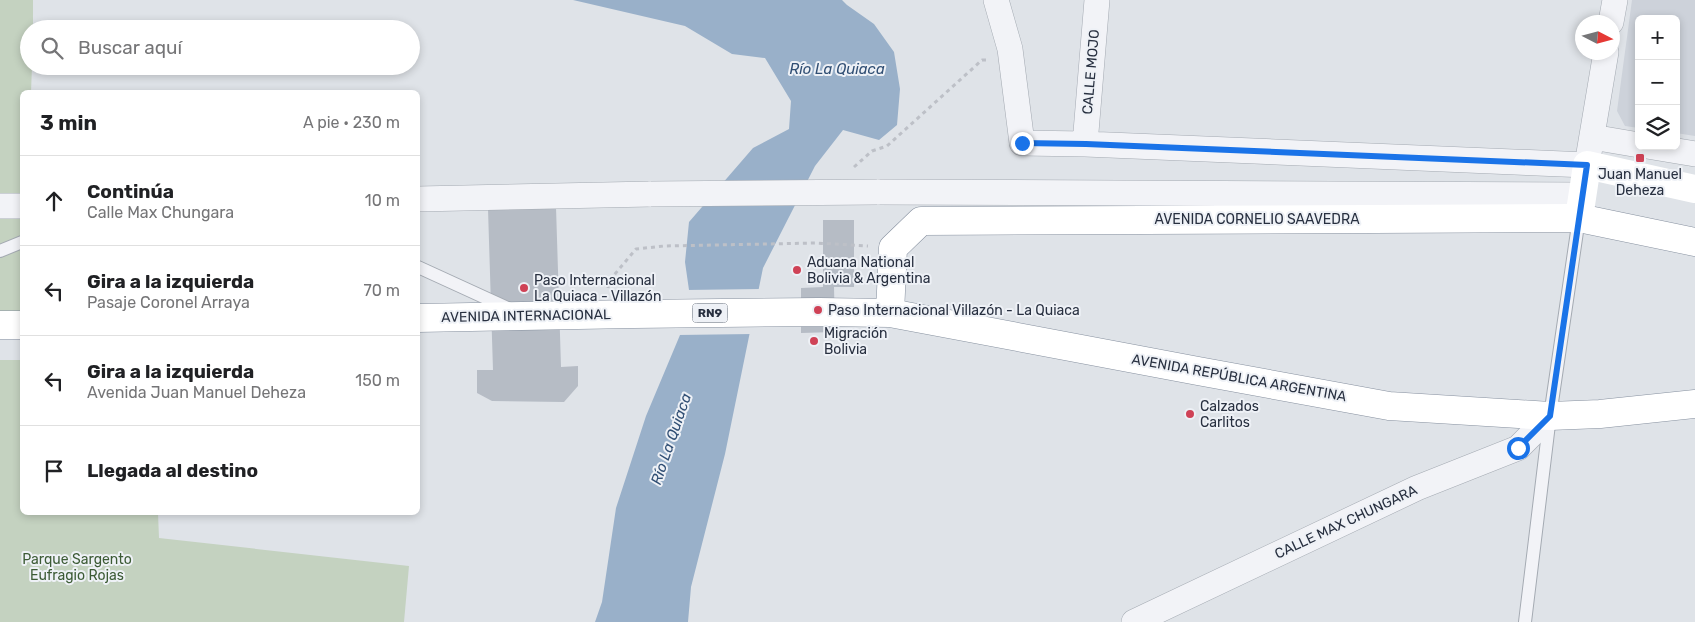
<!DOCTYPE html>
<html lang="es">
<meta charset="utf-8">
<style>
:root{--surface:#fff;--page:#f2f2f2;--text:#202124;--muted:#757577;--line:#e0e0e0}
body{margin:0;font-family:Rubik,sans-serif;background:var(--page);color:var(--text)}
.controls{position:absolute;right:15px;top:15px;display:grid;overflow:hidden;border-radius:8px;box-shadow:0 2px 8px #0003}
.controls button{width:45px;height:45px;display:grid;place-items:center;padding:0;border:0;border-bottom:1px solid var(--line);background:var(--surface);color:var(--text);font:25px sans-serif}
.compass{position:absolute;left:1575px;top:15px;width:45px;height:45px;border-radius:50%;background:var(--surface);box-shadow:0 2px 8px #0003;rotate:96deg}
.stop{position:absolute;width:15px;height:15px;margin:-11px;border:4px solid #1a73e8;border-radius:50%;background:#fff}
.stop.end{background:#1a73e8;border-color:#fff;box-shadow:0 1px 5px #0008}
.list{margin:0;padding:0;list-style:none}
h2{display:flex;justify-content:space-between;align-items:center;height:65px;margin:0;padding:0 20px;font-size:21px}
h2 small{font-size:16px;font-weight:400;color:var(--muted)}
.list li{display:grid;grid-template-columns:32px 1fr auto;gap:15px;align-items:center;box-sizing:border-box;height:90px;padding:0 20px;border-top:1px solid var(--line)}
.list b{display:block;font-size:19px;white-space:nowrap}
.list p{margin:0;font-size:16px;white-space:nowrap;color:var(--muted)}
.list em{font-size:16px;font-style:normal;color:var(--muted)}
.icon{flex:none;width:28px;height:28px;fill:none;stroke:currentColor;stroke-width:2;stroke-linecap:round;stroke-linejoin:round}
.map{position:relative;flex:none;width:1695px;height:622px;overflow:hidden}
.search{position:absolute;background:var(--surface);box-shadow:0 2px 8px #0003;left:20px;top:20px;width:400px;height:55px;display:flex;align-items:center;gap:12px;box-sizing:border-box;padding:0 18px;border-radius:28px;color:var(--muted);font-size:19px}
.panel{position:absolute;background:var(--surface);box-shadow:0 2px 8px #0003;left:20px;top:90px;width:400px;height:425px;border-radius:8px}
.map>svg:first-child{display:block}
.built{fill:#cdd2da}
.green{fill:#c4d2c0}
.water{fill:#99b0c9}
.pier{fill:#dfe3e8}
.building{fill:#b6bcc5}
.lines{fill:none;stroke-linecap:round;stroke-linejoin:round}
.lane-casing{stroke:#a4aab2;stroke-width:14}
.street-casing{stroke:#a4aab2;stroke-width:26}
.highway-casing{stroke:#86909f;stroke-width:29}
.path{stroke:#bdc0c7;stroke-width:3;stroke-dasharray:4 4;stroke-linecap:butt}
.lane{stroke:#f2f3f7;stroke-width:12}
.street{stroke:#f2f3f7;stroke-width:25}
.secondary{stroke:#fff;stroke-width:28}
.highway{stroke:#fff;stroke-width:28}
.street-bridge-casing{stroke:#a4aab2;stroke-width:26;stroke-linecap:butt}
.street-bridge{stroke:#f2f3f7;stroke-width:25}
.route{stroke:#1a73e8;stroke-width:6}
.poi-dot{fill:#cf4256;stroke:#eef1f6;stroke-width:2}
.labels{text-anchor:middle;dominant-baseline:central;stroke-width:4;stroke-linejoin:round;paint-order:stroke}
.shield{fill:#eef1f6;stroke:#636a77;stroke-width:1}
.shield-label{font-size:12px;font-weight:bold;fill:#283040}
.street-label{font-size:14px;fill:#283040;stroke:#eef1f6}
.poi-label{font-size:14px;fill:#283040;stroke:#eef1f6;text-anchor:start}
.park-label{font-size:14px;fill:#3c5b35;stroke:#eef1f6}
.water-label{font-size:15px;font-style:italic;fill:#314f74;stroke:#eef1f6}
</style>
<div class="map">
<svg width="1695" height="622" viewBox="0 0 1695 622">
<rect width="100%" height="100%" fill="#dfe3e8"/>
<path class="built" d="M1632,0H1695V136L1676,133V19H1639V128L1625,126L1617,111Z"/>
<path class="green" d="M0,0H33V29H29V66H32L31,92H22V325H0Z
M0,360H22V512L158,513L159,538L409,566L404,622H0Z"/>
<path class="water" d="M573,0H842L847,5L874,24L894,52L900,89L897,125L879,140L843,130L815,166L763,268L725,454L691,587L688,622H595L602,602L616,508L646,416L680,335L689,290L685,262L689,222L753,148L789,129L791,101L765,58L732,54L685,26Z"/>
<path class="pier" d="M761,289L752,334L678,335L686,290Z"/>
<path class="building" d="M556,207L561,367L578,366V386L564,402L492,401L477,393V370H493L488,209Z
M823,220H854V287H834L835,332L801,333V288L823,287Z"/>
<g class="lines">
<defs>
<path id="lane" d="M0,251L22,242
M418,267L512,310
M1525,622L1550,416L1579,218"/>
<path id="street" d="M996,0L1010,49L1022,143L1085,144L1587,165L1606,52
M1611,22L1615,0
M1592,137L1639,145
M1085,144L1097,0
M1647,146L1695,154
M877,192L1583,195
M418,199L651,194
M0,206H22
M1134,622L1417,488L1518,448L1550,416"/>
<path id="highway" d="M890,313L893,248L921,221L1579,218L1695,242
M418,318L634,314L819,312L890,313L1198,371L1389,406L1550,416L1600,414L1695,404
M0,325H22"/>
</defs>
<use href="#lane" class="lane-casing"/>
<use href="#street" class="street-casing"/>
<use href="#highway" class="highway-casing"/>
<path class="path" d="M854,167L872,151L887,146L982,60H988
M608,288L609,281L636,249L664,246L816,243L868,246"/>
<use href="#lane" class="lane"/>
<use href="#street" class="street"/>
<path class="secondary" d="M1579,218L1587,165L1695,189"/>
<use href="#highway" class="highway"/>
<defs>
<path id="street-bridge" d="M651,194L877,192"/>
</defs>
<use href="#street-bridge" class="street-bridge-casing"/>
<use href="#street-bridge" class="street-bridge"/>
</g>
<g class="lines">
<path class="route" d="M1022,143L1086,144L1587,165L1550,416L1518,448"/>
</g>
<g class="poi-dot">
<rect x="1635" y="153" width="10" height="10" rx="2.5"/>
<circle cx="797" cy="270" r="5"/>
<circle cx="524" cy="288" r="5"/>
<circle cx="818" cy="310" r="5"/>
<circle cx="814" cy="341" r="5"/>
<circle cx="1190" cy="414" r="5"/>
</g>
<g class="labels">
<rect class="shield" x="692.5" y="303.5" width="35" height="19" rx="4"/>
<g class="shield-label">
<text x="710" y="313">RN9</text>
</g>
<g class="street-label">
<text transform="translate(1091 72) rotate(-85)">CALLE MOJO</text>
<text x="1257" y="219">AVENIDA CORNELIO SAAVEDRA</text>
<text transform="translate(526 316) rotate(-1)">AVENIDA INTERNACIONAL</text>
<text transform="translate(1239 378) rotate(10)">AVENIDA REPÚBLICA ARGENTINA</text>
<text transform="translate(1346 522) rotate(-25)">CALLE MAX CHUNGARA</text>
</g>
<g class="poi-label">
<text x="1640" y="174" text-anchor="middle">Juan Manuel<tspan x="1640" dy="16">Deheza</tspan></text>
<text x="807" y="262">Aduana National<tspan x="807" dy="16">Bolivia &amp; Argentina</tspan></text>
<text x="534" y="280">Paso Internacional<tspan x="534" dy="16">La Quiaca - Villazón</tspan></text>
<text x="828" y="310">Paso Internacional Villazón - La Quiaca</text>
<text x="824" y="333">Migración<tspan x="824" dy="16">Bolivia</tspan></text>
<text x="1200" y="406">Calzados<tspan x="1200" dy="16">Carlitos</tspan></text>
</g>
<g class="park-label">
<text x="77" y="559">Parque Sargento<tspan x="77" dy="16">Eufragio Rojas</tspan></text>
</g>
<g class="water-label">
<text x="837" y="69">Río La Quiaca</text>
<text transform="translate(671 439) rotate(-71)">Río La Quiaca</text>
</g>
</g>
</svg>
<div class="controls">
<button>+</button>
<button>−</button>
<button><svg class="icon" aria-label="layers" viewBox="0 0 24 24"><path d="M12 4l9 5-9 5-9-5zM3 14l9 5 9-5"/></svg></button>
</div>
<svg class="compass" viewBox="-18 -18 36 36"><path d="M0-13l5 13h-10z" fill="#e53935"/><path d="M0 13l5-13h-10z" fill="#757577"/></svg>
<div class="stop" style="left:1518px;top:448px"></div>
<div class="stop end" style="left:1022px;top:143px"></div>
<div class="search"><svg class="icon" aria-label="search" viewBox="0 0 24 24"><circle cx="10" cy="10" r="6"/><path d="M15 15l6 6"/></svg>Buscar aquí</div>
<section class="panel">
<h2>3 min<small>A pie · 230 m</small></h2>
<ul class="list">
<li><svg class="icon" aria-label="ahead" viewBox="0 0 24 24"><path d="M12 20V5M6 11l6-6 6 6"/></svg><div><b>Continúa</b><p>Calle Max Chungara</p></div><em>10 m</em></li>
<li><svg class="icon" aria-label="left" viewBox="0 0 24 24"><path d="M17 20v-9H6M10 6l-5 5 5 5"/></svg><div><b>Gira a la izquierda</b><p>Pasaje Coronel Arraya</p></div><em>70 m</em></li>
<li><svg class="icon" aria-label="left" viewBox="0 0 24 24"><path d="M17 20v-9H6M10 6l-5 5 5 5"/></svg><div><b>Gira a la izquierda</b><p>Avenida Juan Manuel Deheza</p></div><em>150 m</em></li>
<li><svg class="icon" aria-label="arrive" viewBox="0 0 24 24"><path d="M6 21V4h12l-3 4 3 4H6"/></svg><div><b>Llegada al destino</b></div></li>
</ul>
</section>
</div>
